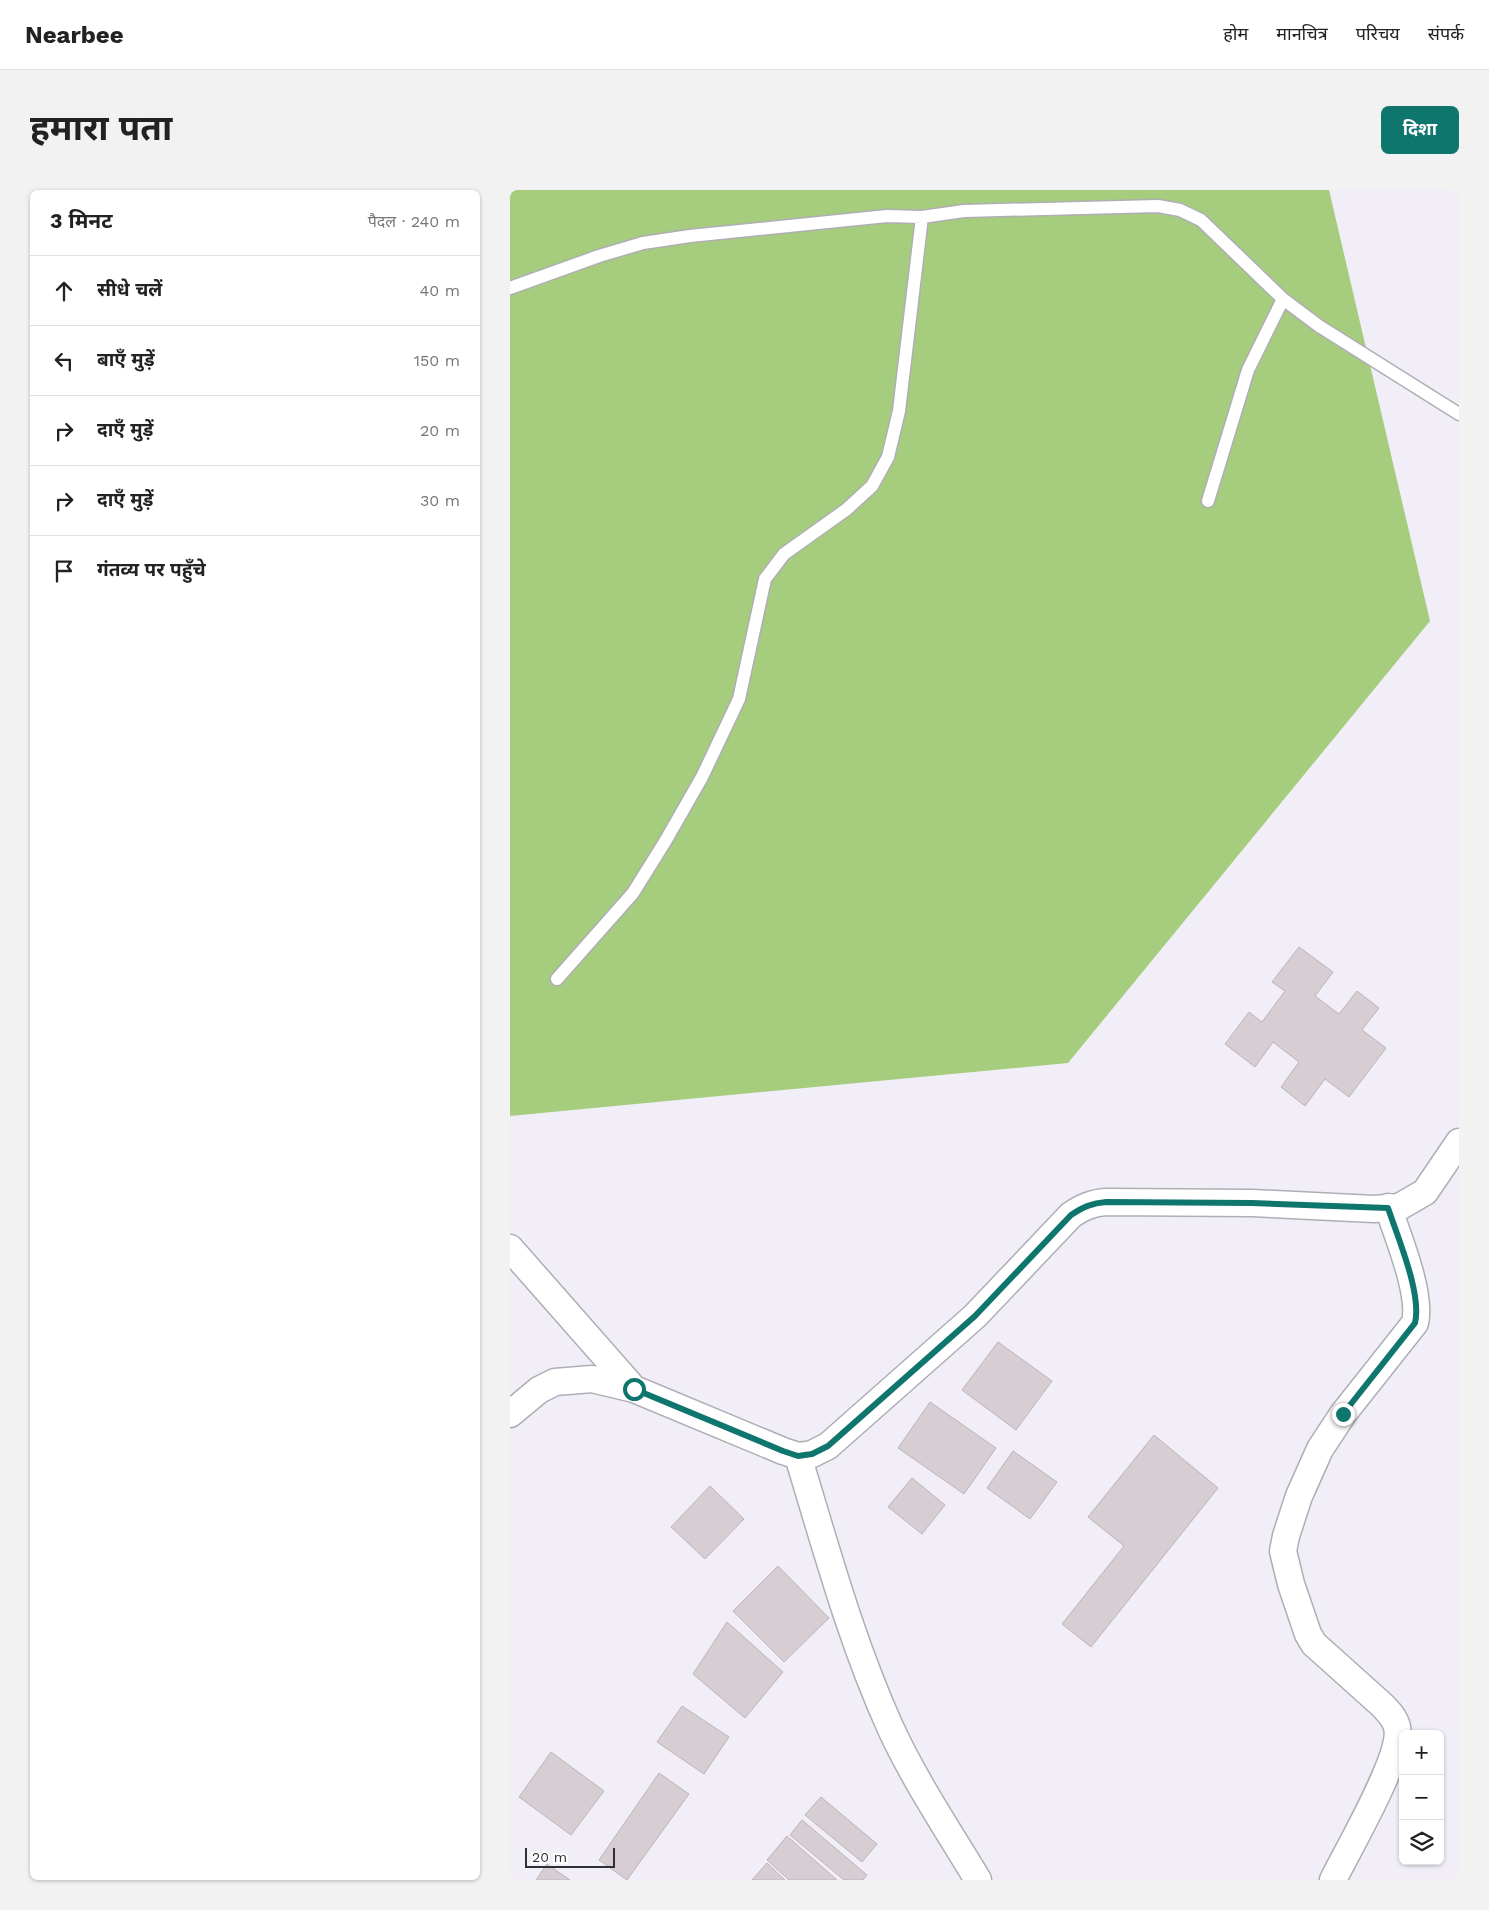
<!DOCTYPE html>
<html lang="hi">
<meta charset="utf-8">
<style>
:root{--surface:#fff;--page:#f2f2f2;--text:#222;--muted:#767676;--line:#e0e0e0;--accent:#0f766e}
body{margin:0;font-family:"Work Sans","Noto Sans Devanagari",sans-serif;background:var(--page);color:var(--text)}
.controls{position:absolute;right:15px;bottom:15px;display:grid;overflow:hidden;border-radius:8px;box-shadow:0 1px 4px #0004}
.controls button{width:45px;height:45px;display:grid;place-items:center;padding:0;border:0;border-bottom:1px solid var(--line);background:var(--surface);color:var(--text);font:25px sans-serif}
.scale{position:absolute;left:15px;bottom:12px;width:90px;box-sizing:border-box;padding-left:5px;border:2px solid #302f32;border-top:0;font-size:14px;line-height:18px;white-space:nowrap;color:#302f32;-webkit-text-stroke:4px #fdfdfe;paint-order:stroke}
.stop{position:absolute;width:15px;height:15px;margin:-11px;border:4px solid #0f766e;border-radius:50%;background:#fff}
.stop.end{background:#0f766e;border-color:#fff;box-shadow:0 1px 5px #0008}
.list{margin:0;padding:0;list-style:none}
h2{display:flex;justify-content:space-between;align-items:center;height:65px;margin:0;padding:0 20px;font-size:21px}
h2 small{font-size:16px;font-weight:400;color:var(--muted)}
.list li{display:grid;grid-template-columns:32px 1fr auto;gap:15px;align-items:center;box-sizing:border-box;height:70px;padding:0 20px;border-top:1px solid var(--line)}
.list b{display:block;font-size:19px;white-space:nowrap}
.list em{font-size:16px;font-style:normal;color:var(--muted)}
.icon{flex:none;width:28px;height:28px;fill:none;stroke:currentColor;stroke-width:2;stroke-linecap:round;stroke-linejoin:round}
.map{position:relative;flex:none;width:949px;height:1690px;overflow:hidden;border-radius:8px}
header{display:flex;align-items:center;gap:30px;box-sizing:border-box;height:70px;padding:0 25px;background:var(--surface);border-bottom:1px solid var(--line)}
header strong{font-size:24px}
nav{display:flex;gap:28px;margin-inline-start:auto;font-size:18px}
.intro{display:flex;align-items:center;justify-content:space-between;box-sizing:border-box;height:120px;padding:0 30px}
h1{margin:0;font-size:35px}
.button{padding:12px 22px;border-radius:8px;background:var(--accent);color:#fff;font-size:18px;font-weight:700}
main{display:flex;gap:30px;padding:0 30px}
aside{flex:1;background:var(--surface);border-radius:8px;box-shadow:0 1px 4px #0004}
.map>svg:first-child{display:block}
.forest{fill:#a6cc7e}
.building{fill:#d7ced4;stroke:#bcb4ba}
.lines{fill:none;stroke-linecap:round;stroke-linejoin:round}
.service-casing{stroke:#afadb5;stroke-width:15}
.minor-casing{stroke:#afadb5;stroke-width:29}
.service{stroke:#fff;stroke-width:12}
.minor{stroke:#fff;stroke-width:26}
.route{stroke:#0f766e;stroke-width:6}
</style>
<header>
<strong>Nearbee</strong>
<nav><a>होम</a><a>मानचित्र</a><a>परिचय</a><a>संपर्क</a></nav>
</header>
<div class="intro"><h1>हमारा पता</h1><a class="button">दिशा</a></div>
<main>
<aside>
<h2>3 मिनट<small>पैदल · 240 m</small></h2>
<ul class="list">
<li><svg class="icon" aria-label="ahead" viewBox="0 0 24 24"><path d="M12 20V5M6 11l6-6 6 6"/></svg><div><b>सीधे चलें</b></div><em>40 m</em></li>
<li><svg class="icon" aria-label="left" viewBox="0 0 24 24"><path d="M17 20v-9H6M10 6l-5 5 5 5"/></svg><div><b>बाएँ मुड़ें</b></div><em>150 m</em></li>
<li><svg class="icon" aria-label="right" viewBox="0 0 24 24"><path d="M7 20v-9h11M14 6l5 5-5 5"/></svg><div><b>दाएँ मुड़ें</b></div><em>20 m</em></li>
<li><svg class="icon" aria-label="right" viewBox="0 0 24 24"><path d="M7 20v-9h11M14 6l5 5-5 5"/></svg><div><b>दाएँ मुड़ें</b></div><em>30 m</em></li>
<li><svg class="icon" aria-label="arrive" viewBox="0 0 24 24"><path d="M6 21V4h12l-3 4 3 4H6"/></svg><div><b>गंतव्य पर पहुँचे</b></div></li>
</ul>
</aside>
<div class="map">
<svg width="949" height="1690" viewBox="0 0 949 1690">
<rect width="100%" height="100%" fill="#f1eef7"/>
<path class="forest" d="M0,0H819L920,431L558,873L0,926Z"/>
<path class="building" d="M789,757L823,782L805,806L829,824L847,801L869,818L852,840L876,858L839,907L815,889L795,916L771,897L789,872L763,852L745,877L715,854L739,822L752,832L775,801L762,792Z
M488,1152L542,1191L506,1240L452,1200Z
M420,1212L486,1258L454,1304L388,1258Z
M644,1245L708,1298L581,1457L552,1434L614,1356L578,1327Z
M503,1261L547,1292L520,1329L477,1298Z
M402,1288L435,1315L412,1344L378,1317Z
M200,1296L234,1329L195,1369L161,1337Z
M268,1376L319,1428L274,1472L223,1421Z
M217,1432L273,1482L235,1528L183,1484Z
M172,1516L219,1547L194,1584L147,1552Z
M41,1562L94,1601L61,1645L9,1607Z
M149,1583L179,1604L117,1690L89,1670Z
M311,1607L367,1654L352,1672L295,1625Z
M292,1630L357,1685L353,1690H334L280,1645Z
M277,1646L327,1690H279L257,1670Z
M257,1673L275,1690H242Z
M37,1674L60,1690H26Z"/>
<g class="lines">
<defs>
<path id="service" d="M0,98L89,66L133,53L180,46L377,26L412,27L454,21L648,16L670,20L691,30L773,109L809,136L949,224
M698,311L738,180L773,109
M47,789L123,703L156,650L192,587L229,509L255,389L274,364L337,319L362,296L378,267L389,221L412,27"/>
<path id="minor" d="M0,1058L124,1199
M0,1224L29,1200L45,1192L82,1189L124,1199L273,1261L288,1266L302,1264L318,1256L465,1126L561,1025C573,1017 582,1013 596,1012L742,1013L864,1019L889,1017L915,1002L949,952
M288,1266C316,1358 341,1451 381,1539C405,1591 438,1640 468,1690
M823,1690C837,1661 894,1565 887,1537C885,1528 878,1521 872,1515L804,1454L798,1444L781,1394L773,1361L776,1346L789,1306L810,1259L833,1224L905,1133C912,1104 888,1047 878,1017"/>
</defs>
<use href="#service" class="service-casing"/>
<use href="#minor" class="minor-casing"/>
<use href="#service" class="service"/>
<use href="#minor" class="minor"/>
</g>
<g class="lines">
<path class="route" d="M124,1199L273,1261L288,1266L302,1264L318,1256L465,1126L561,1025C573,1017 582,1013 596,1012L742,1013L878,1018C888,1048 912,1104 905,1133L833,1224"/>
</g>
</svg>
<div class="controls">
<button>+</button>
<button>−</button>
<button><svg class="icon" aria-label="layers" viewBox="0 0 24 24"><path d="M12 4l9 5-9 5-9-5zM3 14l9 5 9-5"/></svg></button>
</div>
<div class="scale">20 m</div>
<div class="stop" style="left:124px;top:1199px"></div>
<div class="stop end" style="left:833px;top:1224px"></div>
</div>
</main>
